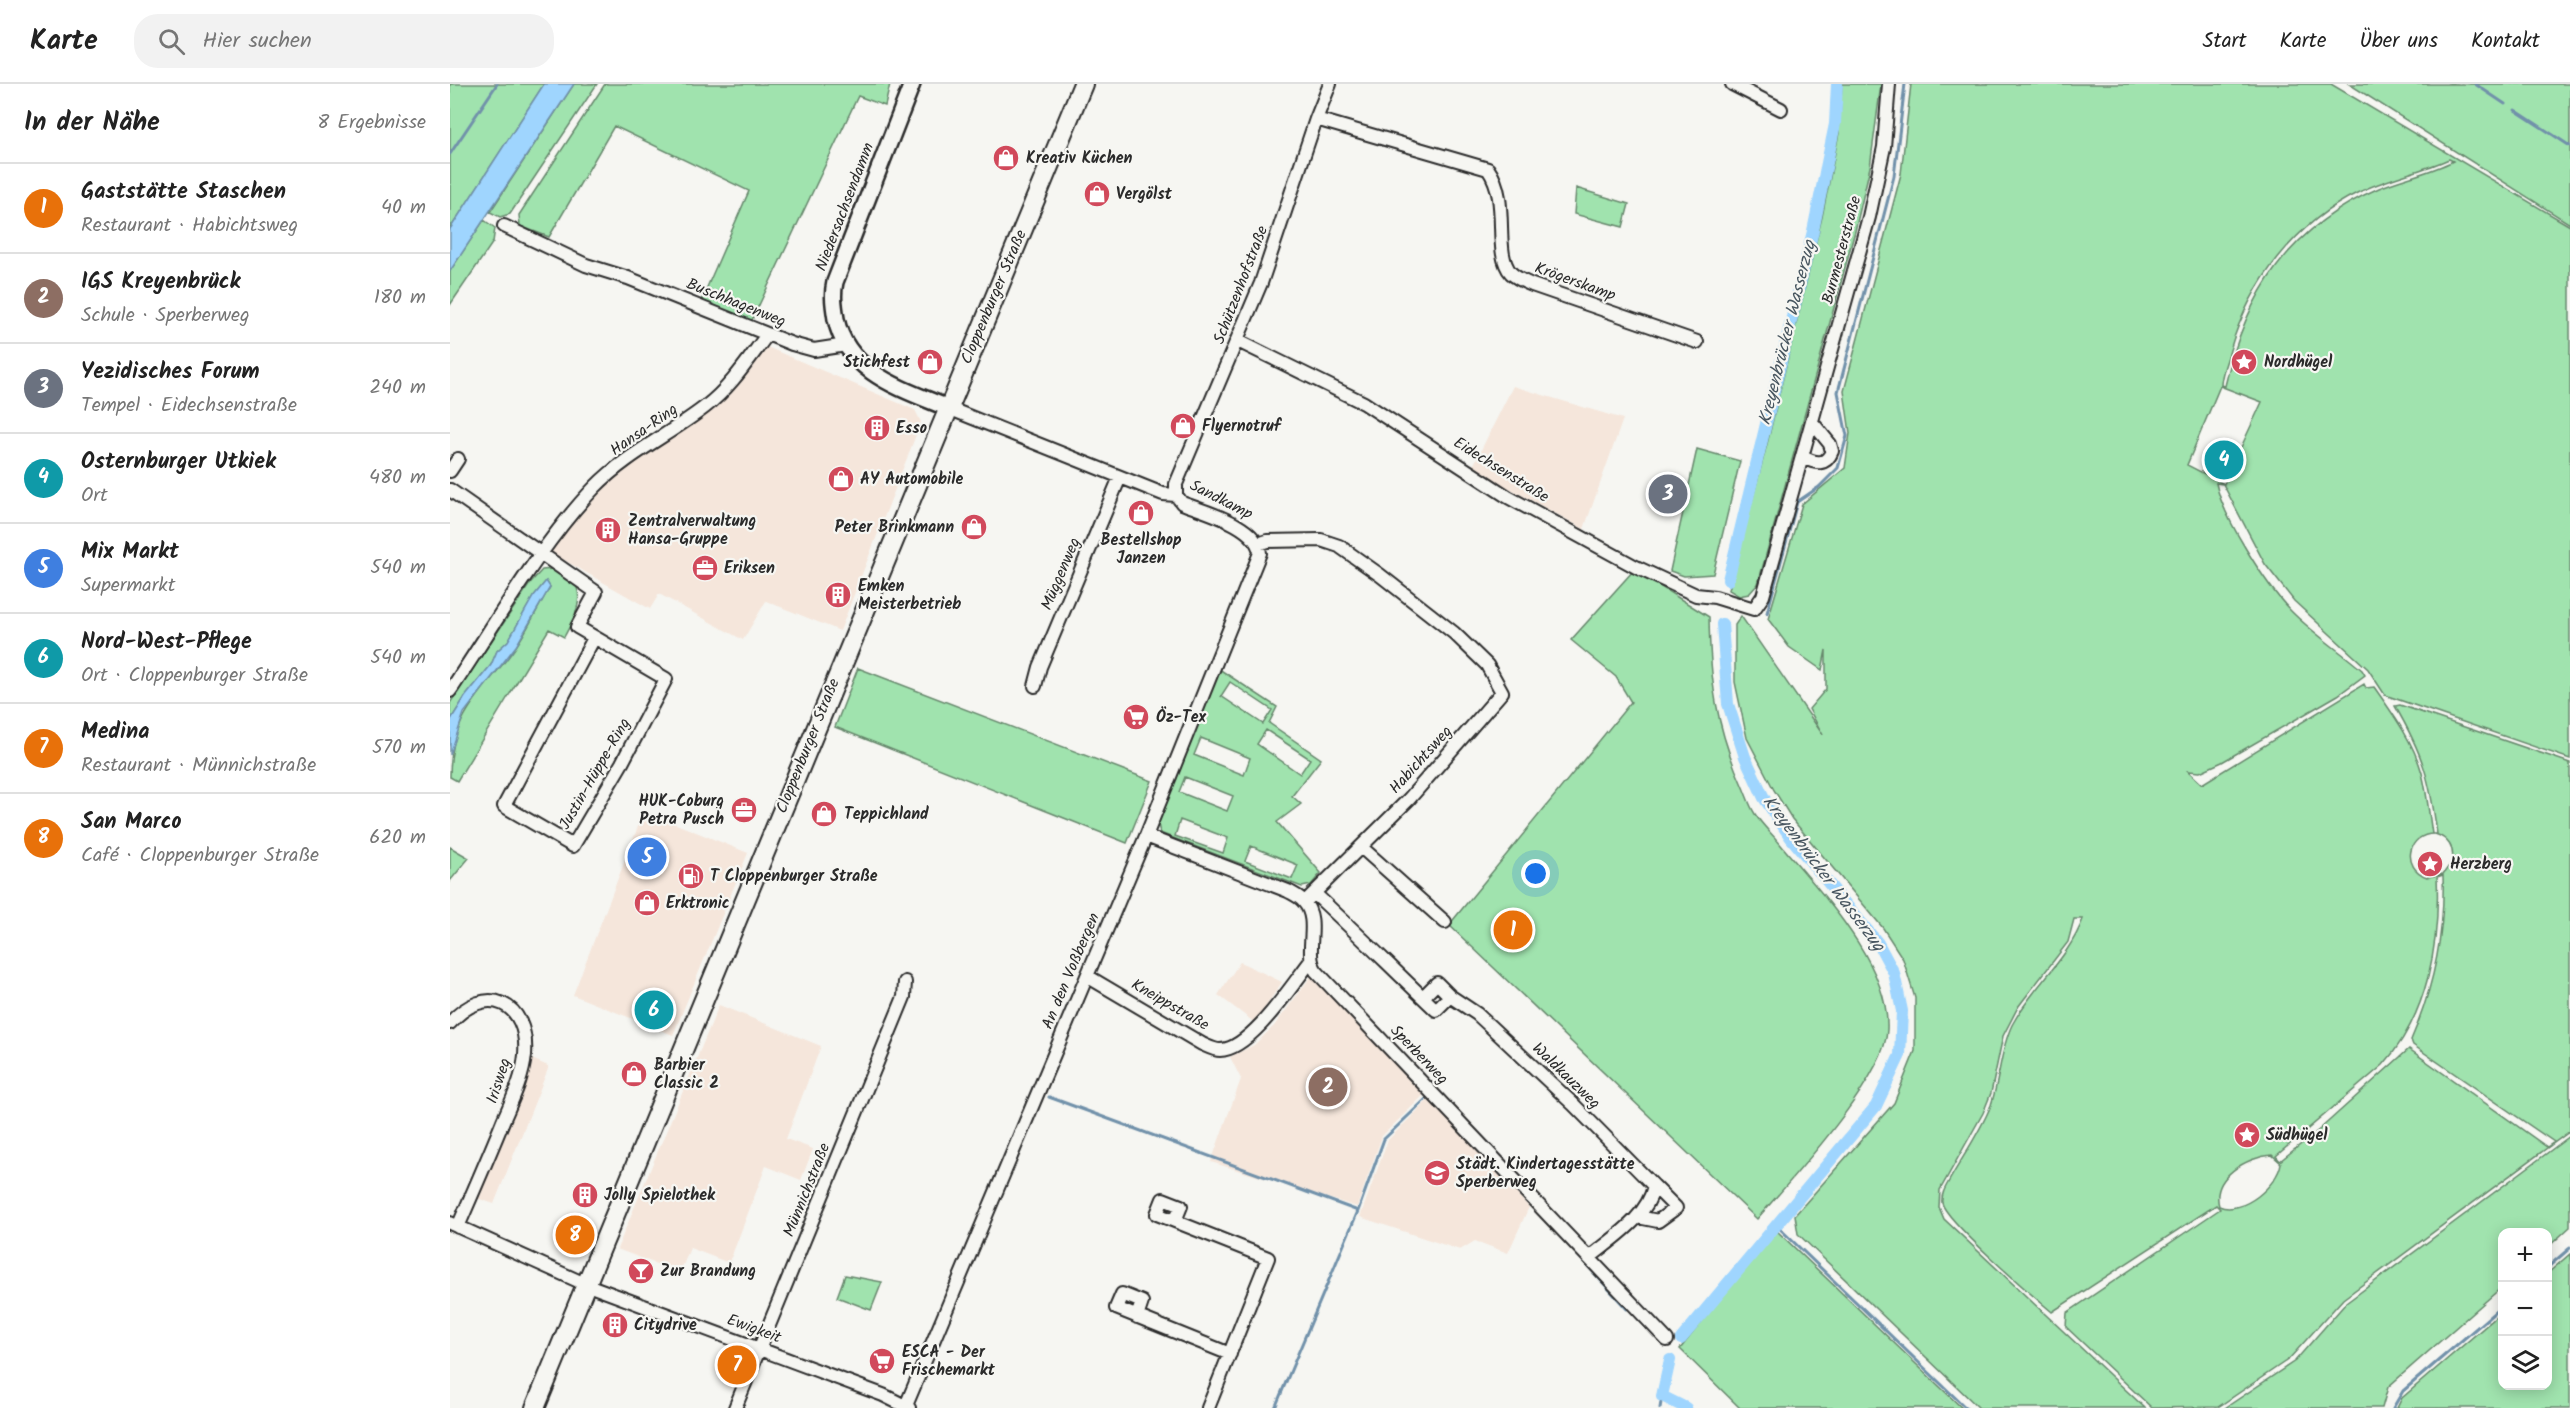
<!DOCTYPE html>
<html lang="de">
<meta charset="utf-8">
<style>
:root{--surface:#fff;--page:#f2f2f2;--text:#222;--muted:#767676;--line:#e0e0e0;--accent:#d1495b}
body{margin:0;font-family:Kalam,sans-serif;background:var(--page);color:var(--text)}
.controls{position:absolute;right:18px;bottom:18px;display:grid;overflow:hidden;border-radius:12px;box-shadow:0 3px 15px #0003}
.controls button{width:54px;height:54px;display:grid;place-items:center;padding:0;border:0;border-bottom:2px solid var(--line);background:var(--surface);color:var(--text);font:30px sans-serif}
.you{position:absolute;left:1086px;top:790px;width:21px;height:21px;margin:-15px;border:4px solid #fff;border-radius:50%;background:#1a73e8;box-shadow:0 0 0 9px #1a73e833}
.badge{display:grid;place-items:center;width:39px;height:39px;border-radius:50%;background:var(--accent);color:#fff;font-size:20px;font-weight:700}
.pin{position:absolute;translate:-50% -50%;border:3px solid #fff;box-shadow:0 2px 6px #0006}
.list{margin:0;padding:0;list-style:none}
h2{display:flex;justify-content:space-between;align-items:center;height:78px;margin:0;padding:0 24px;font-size:26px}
h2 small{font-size:20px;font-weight:400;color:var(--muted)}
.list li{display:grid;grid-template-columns:39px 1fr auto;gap:18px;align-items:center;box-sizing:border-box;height:90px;padding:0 24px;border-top:2px solid var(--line)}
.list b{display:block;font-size:22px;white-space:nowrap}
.list p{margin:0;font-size:20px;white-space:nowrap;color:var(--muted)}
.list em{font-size:20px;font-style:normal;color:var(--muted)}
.icon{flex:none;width:33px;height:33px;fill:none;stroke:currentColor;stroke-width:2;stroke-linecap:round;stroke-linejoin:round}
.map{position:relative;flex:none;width:2120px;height:1324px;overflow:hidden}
header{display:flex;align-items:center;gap:36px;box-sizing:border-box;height:84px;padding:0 30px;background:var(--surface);border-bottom:2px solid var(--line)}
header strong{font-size:28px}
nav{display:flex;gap:33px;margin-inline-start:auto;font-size:21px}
.search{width:420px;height:54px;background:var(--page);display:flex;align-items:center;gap:15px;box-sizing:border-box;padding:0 21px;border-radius:24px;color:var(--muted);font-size:22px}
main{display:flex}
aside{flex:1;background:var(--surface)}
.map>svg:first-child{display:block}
.built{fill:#f5e6db}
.green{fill:#a0e3ae;stroke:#66876c;stroke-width:1.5;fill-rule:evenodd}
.water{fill:#9fd5fe;stroke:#7191aa;stroke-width:1.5}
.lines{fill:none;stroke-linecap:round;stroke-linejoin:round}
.stream{stroke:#7191aa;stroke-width:3}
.canal{stroke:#9fd5fe;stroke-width:12}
.minor-casing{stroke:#2b2b2b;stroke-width:16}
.tertiary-casing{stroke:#2b2b2b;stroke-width:20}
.secondary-casing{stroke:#2b2b2b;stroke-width:22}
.minor{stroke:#f6f6f2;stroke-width:12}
.tertiary{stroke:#f6f6f2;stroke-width:15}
.secondary{stroke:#f6f6f2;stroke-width:18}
.labels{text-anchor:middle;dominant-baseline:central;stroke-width:4.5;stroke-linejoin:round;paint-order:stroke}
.poi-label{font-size:16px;font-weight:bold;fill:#2b2b2b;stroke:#f6f6f2;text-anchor:start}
.street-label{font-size:16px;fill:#2b2b2b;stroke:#f6f6f2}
.water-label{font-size:18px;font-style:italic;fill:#485660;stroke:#f6f6f2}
</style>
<header>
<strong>Karte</strong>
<div class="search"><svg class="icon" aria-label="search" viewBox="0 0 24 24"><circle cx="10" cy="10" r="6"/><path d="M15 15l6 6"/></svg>Hier suchen</div>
<nav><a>Start</a><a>Karte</a><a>Über uns</a><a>Kontakt</a></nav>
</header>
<main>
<aside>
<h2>In der Nähe<small>8 Ergebnisse</small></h2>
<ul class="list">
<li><span class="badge" style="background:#e8710a">1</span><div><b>Gaststätte Staschen</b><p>Restaurant · Habichtsweg</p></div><em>40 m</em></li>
<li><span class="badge" style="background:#8d6e63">2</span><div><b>IGS Kreyenbrück</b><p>Schule · Sperberweg</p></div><em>180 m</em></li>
<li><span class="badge" style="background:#6b7280">3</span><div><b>Yezidisches Forum</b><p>Tempel · Eidechsenstraße</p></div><em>240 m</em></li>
<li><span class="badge" style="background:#0f9aa8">4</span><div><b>Osternburger Utkiek</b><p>Ort</p></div><em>480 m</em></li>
<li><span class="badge" style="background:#3f7fe0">5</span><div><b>Mix Markt</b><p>Supermarkt</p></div><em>540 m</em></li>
<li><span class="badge" style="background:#0f9aa8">6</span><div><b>Nord-West-Pflege</b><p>Ort · Cloppenburger Straße</p></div><em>540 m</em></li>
<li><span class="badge" style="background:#e8710a">7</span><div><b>Medina</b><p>Restaurant · Münnichstraße</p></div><em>570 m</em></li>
<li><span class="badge" style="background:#e8710a">8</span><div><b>San Marco</b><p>Café · Cloppenburger Straße</p></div><em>620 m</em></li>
</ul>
</aside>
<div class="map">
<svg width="2120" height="1324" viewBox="0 0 2120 1324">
<rect width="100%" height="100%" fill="#f6f6f2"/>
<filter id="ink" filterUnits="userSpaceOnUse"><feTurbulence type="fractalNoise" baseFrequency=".0167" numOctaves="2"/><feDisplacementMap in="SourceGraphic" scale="12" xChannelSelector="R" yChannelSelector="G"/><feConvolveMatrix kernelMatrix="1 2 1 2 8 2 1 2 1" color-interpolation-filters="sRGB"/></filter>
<g filter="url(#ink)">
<path class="built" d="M317,263L465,326L471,338L390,547L316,517L293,556L209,510L200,525L100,468L138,419L176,383L252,333L290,295Z
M1063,302L1173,335L1134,445L1022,384Z
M194,727L298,769L223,951L123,911Z
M790,878L832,898L805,939L768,911Z
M862,891L975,1010L932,1052L907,1123L761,1078L791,995L780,973L804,961L824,942Z
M269,921L371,962L336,1055L363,1065L351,1096L316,1082L279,1179L240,1164L230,1189L167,1165Z
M75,972L98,982V985L44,1120L21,1112Z
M979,1015L1079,1123L1058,1169L1025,1157L1010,1166L910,1133L938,1056Z"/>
<path class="green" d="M0,0H94L0,145Z
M124,0H147L60,130L50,133L40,128Z
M155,0H440L435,22L408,12L301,238L251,217L299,107L164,42L99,153L70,142L69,131Z
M1392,0H1431L1420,83L1405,147L1308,500L1299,510L1289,512L1279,506L1318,356L1372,133L1389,49Z
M1461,0H1881L2120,142V675L1935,611L1918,585L1844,517L1815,480L1773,400L1766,399C1772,432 1816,501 1840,526C1861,548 1889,566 1912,586L1915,591L1888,611L1772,678L1750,688L1738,687L1752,700L1914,600L1916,604L1924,603C1943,630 1963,657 1972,689C1977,709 1979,730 1982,750H1987C1980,695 1973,670 1945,622L1950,621L2120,679V1047L1893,1215L1839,1275L1768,1323L1702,1324L1616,1243L1617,1229L1770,1125L1766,1121L1602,1228C1583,1212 1496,1137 1492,1119C1491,1111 1495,1104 1499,1097C1513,1072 1531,1047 1541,1021C1550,995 1550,966 1562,941C1582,903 1618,876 1633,835H1624L1618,858L1568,923L1553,952L1541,1009L1533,1029L1490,1106L1489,1123L1494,1135L1695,1324H1529L1348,1150L1345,1131L1444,1019L1465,967V914L1453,875L1433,844L1342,735L1324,706L1297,654L1285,598V541L1291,532L1373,651L1359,625L1376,605V566L1372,586L1339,563L1318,535L1352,420L1395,384L1400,349L1394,307L1451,90ZM1999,75L2003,77C1980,89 1953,94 1929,104C1840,143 1796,209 1775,302L1771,301C1771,290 1777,277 1780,266C1800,199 1845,139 1909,108C1938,94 1970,88 1999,75ZM1770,302L1812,318L1774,400L1737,381ZM1985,750C1998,754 2005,764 2002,778L1993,790L1977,793C1951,784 1957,749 1985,750ZM1993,791C1995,849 1984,903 1961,956L1963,961L2104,1058L2097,1063L1959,965L1870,1045L1830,1077L1826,1072L1933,981C1978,931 1990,859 1987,793ZM1822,1071L1831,1079C1828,1101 1792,1132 1769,1122C1761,1093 1797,1073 1822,1071Z
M1899,0H2120V140Z
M1126,104L1179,120L1173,143L1124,130Z
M34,136L45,144L43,158L0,221V187Z
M1247,365L1290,377L1263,490L1234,492L1220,487Z
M103,485C109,489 120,493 124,498C136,515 122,538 114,553L99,545L7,697L0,693C0,631 32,610 65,564C78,545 88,523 100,503L96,497L83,513L58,557L47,567L41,581L15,613L0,637V619L81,498L92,486Z
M1184,486L1259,533C1260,596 1266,644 1292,701C1296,710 1299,721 1305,730C1312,741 1323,751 1331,761C1371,809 1440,880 1437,946C1436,993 1340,1097 1307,1135L999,841L1181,618L1166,593L1121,556Z
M408,584L702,697L677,759L385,643Z
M769,585L827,623L819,639L871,675L842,712L851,720L827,738L871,789L861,801L852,803L710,749L708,740ZM780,598L822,626L813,640L771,612ZM816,646L860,675L850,690L807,660ZM751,654L800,674L794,691L744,671ZM735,693L783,712L777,727L729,708ZM730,736L778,754L773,769L725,752ZM801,762L848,781L842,795L795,777Z
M0,763L19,774L0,797Z
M2120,1052V1143L2098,1163V1148H2052V1203L1938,1303L1932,1324H1775L1845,1277L1896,1219Z
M1325,1146H1326L1512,1324H1290L1230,1265Z
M2120,1170V1324H1947L1952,1314L2052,1228V1302H2098V1189Z
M395,1191L432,1198L421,1226L387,1213Z"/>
<path class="water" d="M94,0H124L0,187V145Z
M96,497L100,503L66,562L14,629L0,671V637L15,613L41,581L47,567L58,557L83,513Z"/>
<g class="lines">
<path class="stream" d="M2025,0L2055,20
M2065,26L2120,62
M0,70L47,0
M1317,529L1347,418L1369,403L1388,384L1397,352L1388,308L1444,92L1455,0
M599,1013L908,1127L934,1055L980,1011
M1326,1141L1516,1324
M1115,1157L1177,1225
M2098,1183L2120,1164
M825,1324L908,1127
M1210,1324L1212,1312
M1943,1324L1953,1307L2052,1222"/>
<path class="canal" d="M1278,496L1363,147L1385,40L1387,0
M1231,1255L1426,1022L1450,971L1452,927L1444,889L1428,859L1341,754L1314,714L1295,673L1278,620L1272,540
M1220,1276L1212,1312L1236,1324"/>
<defs>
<path id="minor" d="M1282,0L1331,25
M866,35L1038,85C1061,117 1042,168 1061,189C1066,194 1075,198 1082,201L1247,258
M54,142L136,181L178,194L342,260L364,266L396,261
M788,257L914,319L1058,413L1186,483L1246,511L1265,513L1304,525L1313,512L1419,133L1434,63L1439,0
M1353,373C1366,380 1376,382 1382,367L1380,360L1362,338
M0,387L8,375
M0,406L146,508L127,543L216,595L172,679L123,762L54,722L144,554
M726,411V400L811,199L866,35L880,0
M808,460L817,457L871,456L889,462L930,491L1004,549L1037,581L1052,608L959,715L855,818
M585,602L590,583L670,393
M0,607C44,542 91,459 145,403C177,370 219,351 255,323C281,303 298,276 317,251
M696,752L838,807C843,810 850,813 854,818C871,837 853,868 866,887L1217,1256
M911,763L995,838
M864,809C905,847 945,887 986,926L1000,912L987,899L973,913
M637,892L752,960C757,962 764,966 770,966C800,966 842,901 860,878
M1000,912L1027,930L1123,1020L1204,1102
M0,939C36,898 79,918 75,971C73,994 62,1016 53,1037C39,1072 23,1108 8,1143
M725,1137L731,1122L713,1115L707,1130L818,1174L758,1324
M0,1139L135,1200L433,1311L459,1324
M1139,1174C1163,1154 1197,1134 1204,1102L1226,1124L1208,1137L1188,1133
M687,1233L692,1218L672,1210L666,1224L780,1270
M285,1324L454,913L455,898
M455,1324L696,752L810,469C807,441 755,428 732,419L726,411L713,410L498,324"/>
<path id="tertiary" d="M462,0L385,198C382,211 384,222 386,235C397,289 453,305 498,324"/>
<path id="secondary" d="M85,1324L633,0"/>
</defs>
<use href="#minor" class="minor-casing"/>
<use href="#tertiary" class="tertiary-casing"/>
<use href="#secondary" class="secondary-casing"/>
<use href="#minor" class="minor"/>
<use href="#tertiary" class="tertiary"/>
<use href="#secondary" class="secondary"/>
</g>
</g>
<defs>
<symbol id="shop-disc" viewBox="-11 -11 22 22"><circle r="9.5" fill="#d1495b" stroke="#f6f6f2"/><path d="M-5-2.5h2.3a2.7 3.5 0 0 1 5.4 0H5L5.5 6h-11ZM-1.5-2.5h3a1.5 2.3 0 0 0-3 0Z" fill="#fff"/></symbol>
<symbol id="sight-disc" viewBox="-11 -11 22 22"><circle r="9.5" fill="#d1495b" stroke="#f6f6f2"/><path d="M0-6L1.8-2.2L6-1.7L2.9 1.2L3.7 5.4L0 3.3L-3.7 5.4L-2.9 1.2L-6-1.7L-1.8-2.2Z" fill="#fff"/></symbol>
<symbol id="building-disc" viewBox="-11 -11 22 22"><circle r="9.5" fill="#d1495b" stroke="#f6f6f2"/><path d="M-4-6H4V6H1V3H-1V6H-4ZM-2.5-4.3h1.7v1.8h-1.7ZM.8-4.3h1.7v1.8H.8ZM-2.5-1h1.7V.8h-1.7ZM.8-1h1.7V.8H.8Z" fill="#fff"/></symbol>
<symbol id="office-disc" viewBox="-11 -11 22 22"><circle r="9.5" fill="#d1495b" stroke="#f6f6f2"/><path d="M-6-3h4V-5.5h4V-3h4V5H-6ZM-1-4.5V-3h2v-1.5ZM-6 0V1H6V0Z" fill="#fff"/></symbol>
<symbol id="supermarket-disc" viewBox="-11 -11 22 22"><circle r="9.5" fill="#d1495b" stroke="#f6f6f2"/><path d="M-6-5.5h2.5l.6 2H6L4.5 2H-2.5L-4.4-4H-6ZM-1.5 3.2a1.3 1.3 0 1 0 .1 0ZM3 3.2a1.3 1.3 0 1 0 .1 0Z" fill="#fff"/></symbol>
<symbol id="fuel-disc" viewBox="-11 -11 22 22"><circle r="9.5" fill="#d1495b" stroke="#f6f6f2"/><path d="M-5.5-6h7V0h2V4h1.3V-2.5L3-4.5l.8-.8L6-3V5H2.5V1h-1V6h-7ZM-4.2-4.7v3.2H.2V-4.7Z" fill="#fff"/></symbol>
<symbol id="school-disc" viewBox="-11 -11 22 22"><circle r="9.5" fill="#d1495b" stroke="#f6f6f2"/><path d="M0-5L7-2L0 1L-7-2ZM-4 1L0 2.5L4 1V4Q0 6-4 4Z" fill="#fff"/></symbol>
<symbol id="bar-disc" viewBox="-11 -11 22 22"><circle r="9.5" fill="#d1495b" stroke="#f6f6f2"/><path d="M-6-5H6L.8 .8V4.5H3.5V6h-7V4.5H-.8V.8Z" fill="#fff"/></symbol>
</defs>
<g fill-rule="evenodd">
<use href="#shop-disc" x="541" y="59" width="30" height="30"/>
<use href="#shop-disc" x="632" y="95" width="30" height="30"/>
<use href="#shop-disc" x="465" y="263" width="30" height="30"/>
<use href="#sight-disc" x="1779" y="263" width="30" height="30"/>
<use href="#shop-disc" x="718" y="327" width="30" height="30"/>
<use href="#building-disc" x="412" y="329" width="30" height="30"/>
<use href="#shop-disc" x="376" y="380" width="30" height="30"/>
<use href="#shop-disc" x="676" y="414" width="30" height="30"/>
<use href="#shop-disc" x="509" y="428" width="30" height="30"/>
<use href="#building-disc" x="143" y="431" width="30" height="30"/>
<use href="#office-disc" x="240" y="469" width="30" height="30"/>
<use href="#building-disc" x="373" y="496" width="30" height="30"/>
<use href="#supermarket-disc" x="671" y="618" width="30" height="30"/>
<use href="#office-disc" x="279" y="711" width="30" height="30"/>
<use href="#shop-disc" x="359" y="715" width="30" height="30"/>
<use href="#sight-disc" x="1965" y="765" width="30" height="30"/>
<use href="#fuel-disc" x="226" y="777" width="30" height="30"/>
<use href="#shop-disc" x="182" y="804" width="30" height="30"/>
<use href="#shop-disc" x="169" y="975" width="30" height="30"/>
<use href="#sight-disc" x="1782" y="1036" width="30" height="30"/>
<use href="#school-disc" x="972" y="1074" width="30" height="30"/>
<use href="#building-disc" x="120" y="1096" width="30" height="30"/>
<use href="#bar-disc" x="176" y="1172" width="30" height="30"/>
<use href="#building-disc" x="150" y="1226" width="30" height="30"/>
<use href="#supermarket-disc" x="417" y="1262" width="30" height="30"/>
</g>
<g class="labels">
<g class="poi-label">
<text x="576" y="74">Kreativ Küchen</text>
<text x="666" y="110">Vergölst</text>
<text x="460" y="278" text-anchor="end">Stichfest</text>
<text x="1814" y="278">Nordhügel</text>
<text x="752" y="342">Flyernotruf</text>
<text x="446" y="344">Esso</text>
<text x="410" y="395">AY Automobile</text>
<text x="178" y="437">Zentralverwaltung<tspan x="178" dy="18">Hansa-Gruppe</tspan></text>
<text x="504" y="443" text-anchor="end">Peter Brinkmann</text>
<text x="691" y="456" text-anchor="middle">Bestellshop<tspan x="691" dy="18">Janzen</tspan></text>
<text x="274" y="484">Eriksen</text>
<text x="408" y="502">Emken<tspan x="408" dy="18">Meisterbetrieb</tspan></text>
<text x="706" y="633">Öz-Tex</text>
<text x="274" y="717" text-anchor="end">HUK-Coburg<tspan x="274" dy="18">Petra Pusch</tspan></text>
<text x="394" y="730">Teppichland</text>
<text x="2000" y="780">Herzberg</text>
<text x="260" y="792">T Cloppenburger Straße</text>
<text x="216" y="819">Erktronic</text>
<text x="204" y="981">Barbier<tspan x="204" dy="18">Classic 2</tspan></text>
<text x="1816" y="1051">Südhügel</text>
<text x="1006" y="1080">Städt. Kindertagesstätte<tspan x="1006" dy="18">Sperberweg</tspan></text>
<text x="154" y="1111">Jolly Spielothek</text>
<text x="210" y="1187">Zur Brandung</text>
<text x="184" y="1241">Citydrive</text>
<text x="452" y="1268">ESCA - Der<tspan x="452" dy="18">Frischemarkt</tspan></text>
</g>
<g class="street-label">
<text transform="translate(395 123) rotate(-69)">Niedersachsendamm</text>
<text transform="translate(1392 166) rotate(-75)">Burmesterstraße</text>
<text transform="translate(1125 198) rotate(20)">Krögerskamp</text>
<text transform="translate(791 201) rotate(-69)">Schützenhofstraße</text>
<text transform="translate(544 213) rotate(-67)">Cloppenburger Straße</text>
<text transform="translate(286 219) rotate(22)">Buschhagenweg</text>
<text transform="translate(194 346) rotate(-35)">Hansa-Ring</text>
<text transform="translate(1051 386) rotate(32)">Eidechsenstraße</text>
<text transform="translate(771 416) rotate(27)">Sandkamp</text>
<text transform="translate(611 490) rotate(-67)">Müggenweg</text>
<text transform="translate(358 662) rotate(-68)">Cloppenburger Straße</text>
<text transform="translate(971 676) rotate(-48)">Habichtsweg</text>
<text transform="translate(145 690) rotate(-60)">Justin-Hüppe-Ring</text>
<text transform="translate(621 887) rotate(-67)">An den Voßbergen</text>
<text transform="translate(720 921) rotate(30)">Kneippstraße</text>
<text transform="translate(969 971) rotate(46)">Sperberweg</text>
<text transform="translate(1116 992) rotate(44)">Waldkauzweg</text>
<text transform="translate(49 997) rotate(-72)">Irisweg</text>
<text transform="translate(357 1106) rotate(-68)">Münnichstraße</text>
<text transform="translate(304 1245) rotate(20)">Ewigkeit</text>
</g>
<g class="water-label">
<text transform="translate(1338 249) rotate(-76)">Kreyenbrücker Wasserzug</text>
<text transform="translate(1373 790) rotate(53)">Kreyenbrücker Wasserzug</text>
</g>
</g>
</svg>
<div class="controls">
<button>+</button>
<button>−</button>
<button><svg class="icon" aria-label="layers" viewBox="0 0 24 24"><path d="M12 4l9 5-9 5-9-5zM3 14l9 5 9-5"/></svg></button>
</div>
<div class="you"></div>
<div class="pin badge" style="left:1063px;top:846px;background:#e8710a">1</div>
<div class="pin badge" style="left:878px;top:1003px;background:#8d6e63">2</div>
<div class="pin badge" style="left:1218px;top:410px;background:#6b7280">3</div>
<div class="pin badge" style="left:1774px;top:376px;background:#0f9aa8">4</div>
<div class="pin badge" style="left:197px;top:773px;background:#3f7fe0">5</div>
<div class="pin badge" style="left:204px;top:926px;background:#0f9aa8">6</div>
<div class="pin badge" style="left:287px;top:1281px;background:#e8710a">7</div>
<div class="pin badge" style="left:125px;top:1151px;background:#e8710a">8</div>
</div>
</main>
